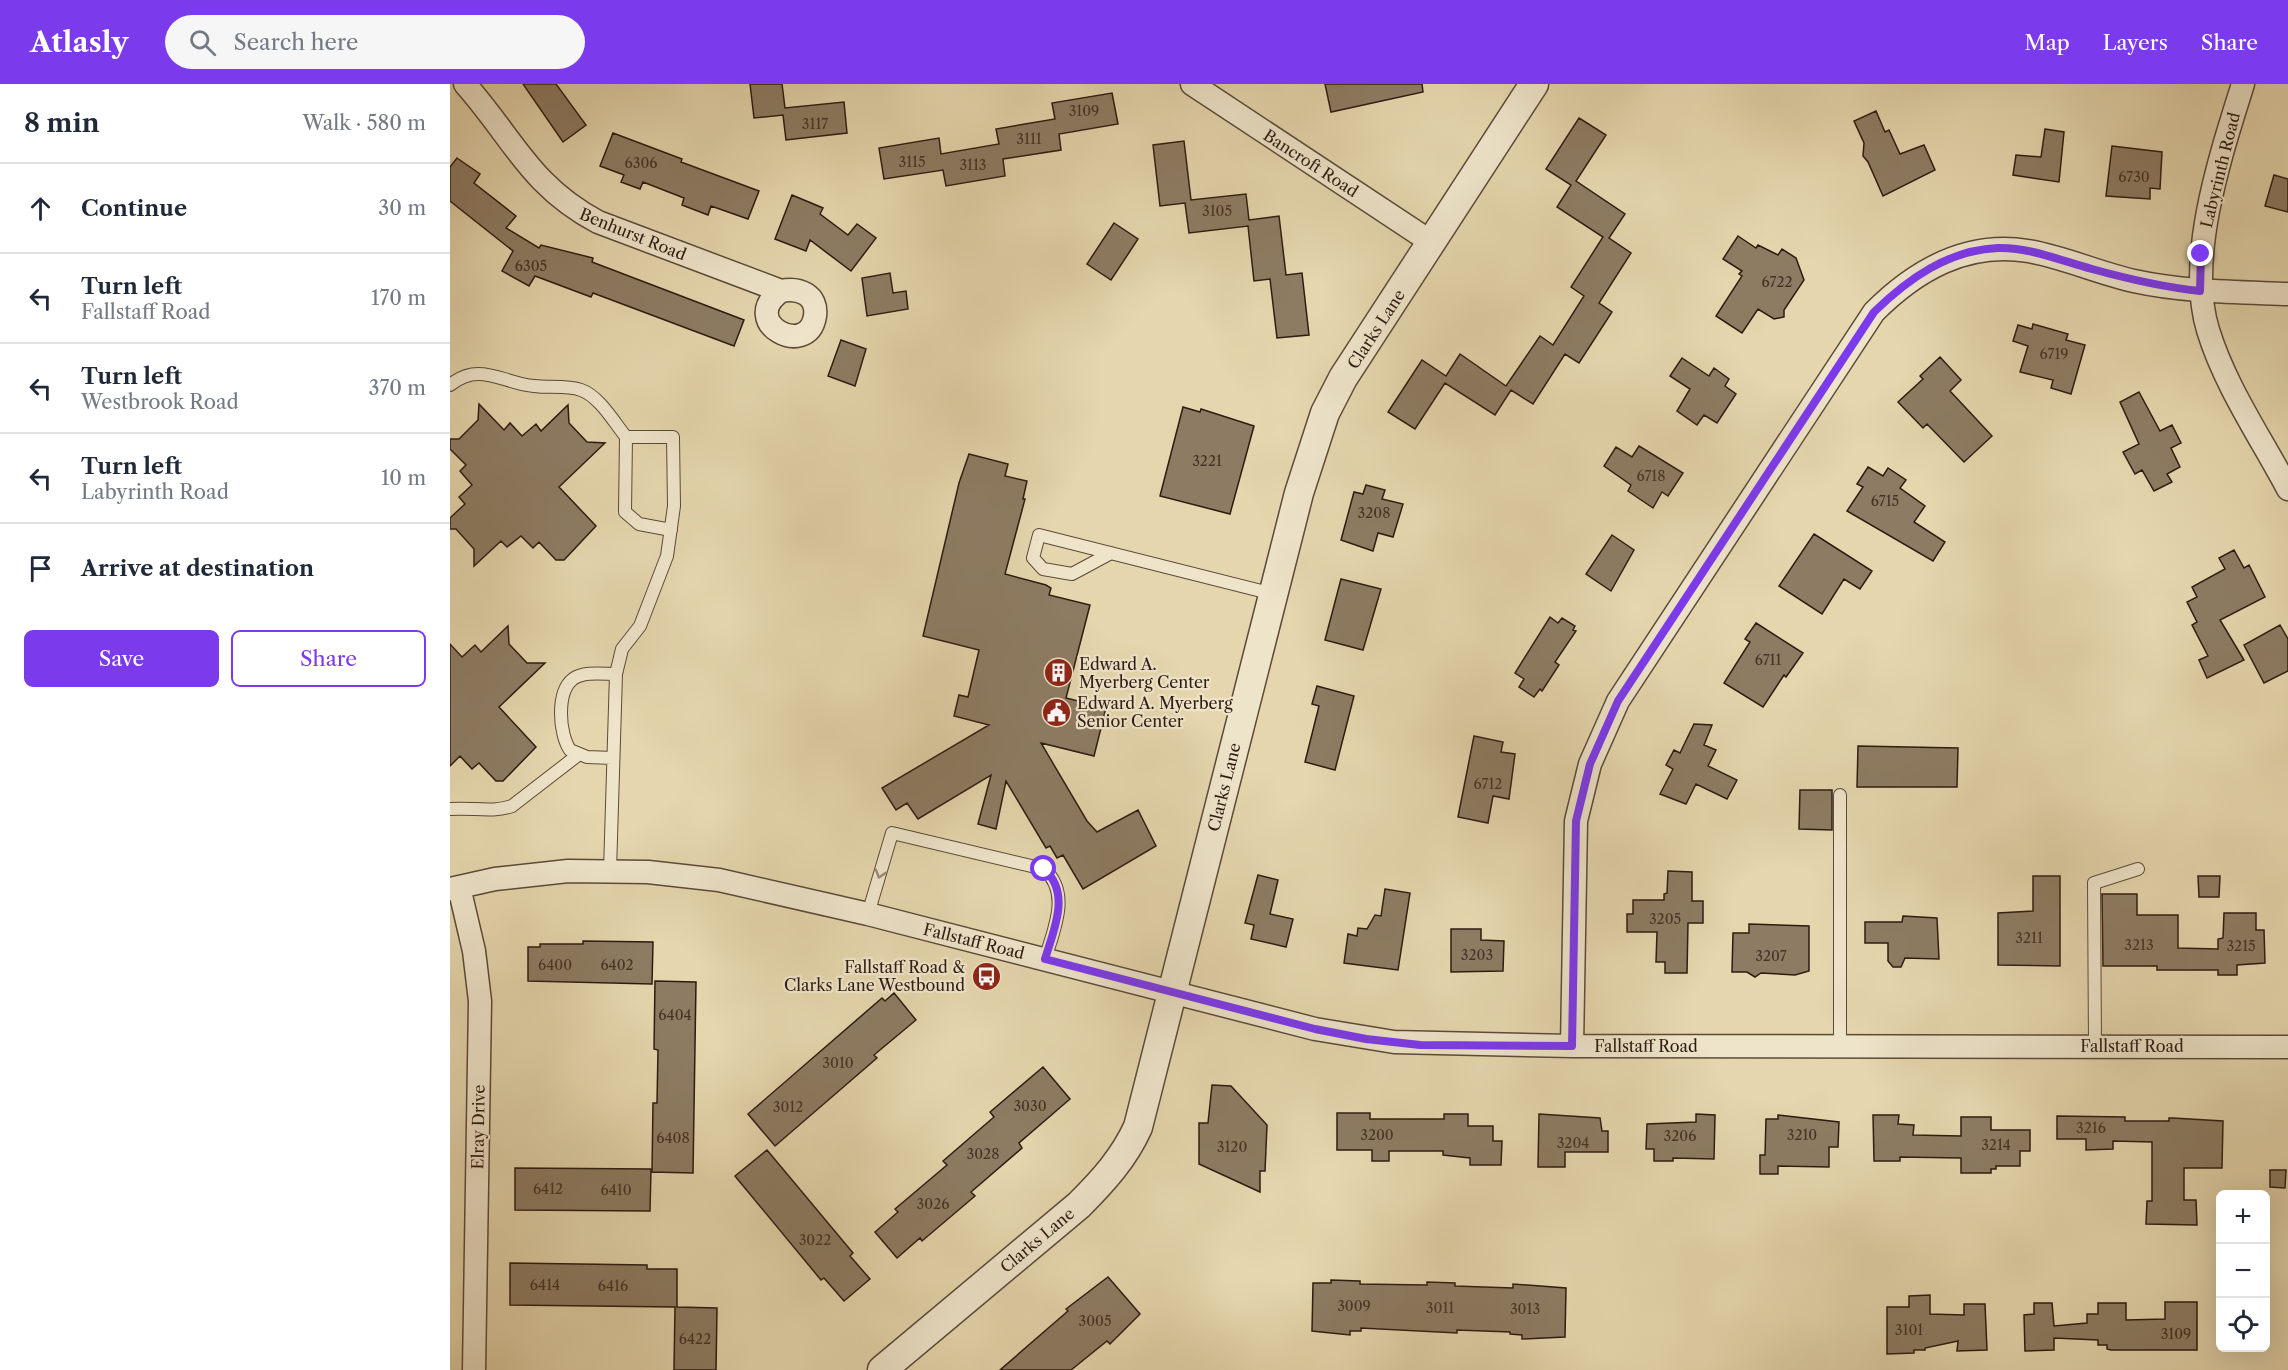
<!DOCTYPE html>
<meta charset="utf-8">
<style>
:root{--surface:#fff;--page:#f6f6f7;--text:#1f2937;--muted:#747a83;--line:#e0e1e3;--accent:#7c3aed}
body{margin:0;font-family:"Libre Caslon Text",serif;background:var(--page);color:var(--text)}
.controls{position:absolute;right:18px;bottom:18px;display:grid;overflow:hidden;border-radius:9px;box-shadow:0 6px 24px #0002}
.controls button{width:54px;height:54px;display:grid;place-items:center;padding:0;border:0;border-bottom:2px solid var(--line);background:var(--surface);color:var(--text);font:30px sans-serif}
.stop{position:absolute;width:18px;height:18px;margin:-14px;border:4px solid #7c3aed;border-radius:50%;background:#fff}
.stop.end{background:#7c3aed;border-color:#fff;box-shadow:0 2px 6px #0008}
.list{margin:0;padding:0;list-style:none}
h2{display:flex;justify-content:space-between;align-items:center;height:78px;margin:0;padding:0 24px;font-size:26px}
h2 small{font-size:20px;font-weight:400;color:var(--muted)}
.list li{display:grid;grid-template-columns:39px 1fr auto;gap:18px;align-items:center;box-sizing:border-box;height:90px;padding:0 24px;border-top:2px solid var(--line)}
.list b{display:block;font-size:22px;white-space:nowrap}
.list p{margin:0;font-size:20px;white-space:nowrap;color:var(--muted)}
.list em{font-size:20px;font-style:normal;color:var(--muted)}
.actions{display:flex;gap:12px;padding:18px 24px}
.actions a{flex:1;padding:14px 0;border:2px solid var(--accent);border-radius:9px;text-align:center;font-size:21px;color:var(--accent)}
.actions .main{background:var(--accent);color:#fff}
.icon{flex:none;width:33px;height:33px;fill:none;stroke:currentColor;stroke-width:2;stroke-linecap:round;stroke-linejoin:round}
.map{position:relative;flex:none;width:1838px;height:1286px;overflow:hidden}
header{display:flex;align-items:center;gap:36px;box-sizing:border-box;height:84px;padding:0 30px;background:var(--accent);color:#fff}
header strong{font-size:28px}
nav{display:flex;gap:33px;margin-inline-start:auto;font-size:21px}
.search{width:420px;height:54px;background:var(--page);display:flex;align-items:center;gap:15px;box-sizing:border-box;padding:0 21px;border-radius:33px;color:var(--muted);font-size:22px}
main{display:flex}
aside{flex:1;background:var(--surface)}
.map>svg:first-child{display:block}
.building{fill:#8d7c63;stroke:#2e1b12;stroke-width:1.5}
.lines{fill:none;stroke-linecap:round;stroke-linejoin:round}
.service-casing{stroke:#5c4a39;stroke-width:14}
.minor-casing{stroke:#5c4a39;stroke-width:25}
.tertiary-casing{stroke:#5c4a39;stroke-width:31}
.service{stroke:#eee4ca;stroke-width:12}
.minor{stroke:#eee4ca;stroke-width:22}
.tertiary{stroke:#eee4ca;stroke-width:28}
.oneway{stroke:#988a77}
.route{stroke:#7c3aed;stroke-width:8}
.labels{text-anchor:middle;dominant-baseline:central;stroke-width:4.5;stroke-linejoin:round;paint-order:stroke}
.number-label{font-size:14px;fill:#463326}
.street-label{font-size:16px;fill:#2e1b12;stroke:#eee4ca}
.poi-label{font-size:16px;fill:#2e1b12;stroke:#eee4ca;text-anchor:start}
</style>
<header>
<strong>Atlasly</strong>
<div class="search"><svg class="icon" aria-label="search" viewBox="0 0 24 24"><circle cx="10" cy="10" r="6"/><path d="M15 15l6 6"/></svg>Search here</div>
<nav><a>Map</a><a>Layers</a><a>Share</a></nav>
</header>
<main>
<aside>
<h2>8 min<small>Walk · 580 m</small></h2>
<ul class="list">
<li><svg class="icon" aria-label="ahead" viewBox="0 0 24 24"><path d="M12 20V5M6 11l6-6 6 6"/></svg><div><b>Continue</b></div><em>30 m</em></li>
<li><svg class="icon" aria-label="left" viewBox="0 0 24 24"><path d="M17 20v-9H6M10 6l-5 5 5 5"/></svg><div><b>Turn left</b><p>Fallstaff Road</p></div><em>170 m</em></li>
<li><svg class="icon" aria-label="left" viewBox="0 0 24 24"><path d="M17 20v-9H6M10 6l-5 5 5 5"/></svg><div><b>Turn left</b><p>Westbrook Road</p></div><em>370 m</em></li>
<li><svg class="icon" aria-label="left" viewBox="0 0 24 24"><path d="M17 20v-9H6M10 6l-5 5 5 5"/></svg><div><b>Turn left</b><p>Labyrinth Road</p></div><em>10 m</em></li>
<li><svg class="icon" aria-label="arrive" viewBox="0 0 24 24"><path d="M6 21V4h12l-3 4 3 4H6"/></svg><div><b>Arrive at destination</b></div></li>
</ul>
<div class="actions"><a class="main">Save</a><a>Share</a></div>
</aside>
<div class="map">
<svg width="1838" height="1286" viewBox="0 0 1838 1286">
<rect width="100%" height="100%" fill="#e5d6ad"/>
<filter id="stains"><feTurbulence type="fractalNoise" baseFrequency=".00333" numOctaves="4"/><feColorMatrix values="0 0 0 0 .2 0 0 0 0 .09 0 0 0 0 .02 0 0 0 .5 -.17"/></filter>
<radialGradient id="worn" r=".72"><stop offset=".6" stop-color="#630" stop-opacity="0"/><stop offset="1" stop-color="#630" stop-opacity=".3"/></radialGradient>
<path class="building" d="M73,0H106L136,41L113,58Z
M300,0H332L335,24L394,18L397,49L336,56L333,31L304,34Z
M875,0H972L973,8L881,28Z
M662,9L668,40L609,50L611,66L553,75L555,92L496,102L493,86L434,95L429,64L489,54L491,70L549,60L546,45L605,35L602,19Z
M1426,27L1435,48L1439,46L1450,70L1474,61L1485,86L1433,112L1418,78L1413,72L1414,59L1404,37Z
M1129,34L1156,51L1126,97L1175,130L1159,154L1181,169L1149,219L1162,228L1129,279L1115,270L1083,320L1061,306L1045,331L995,299L965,345L938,328L972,276L996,292L1010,270L1056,302L1090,252L1103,261L1134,212L1121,203L1153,153L1107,123L1121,101L1096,85Z
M1595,45L1614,48L1609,98L1563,91L1566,71L1591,73Z
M163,49L232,75L231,78L309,107L298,135L261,122L258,131L232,121L234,114L193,98L190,105L171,98L174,91L150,82Z
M734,57L741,116L796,110L799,136L829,132L836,191L852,189L859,251L827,254L820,195L804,197L798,142L739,149L735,119L710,122L703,61Z
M1662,62L1712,68L1710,105L1700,104V115L1656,112Z
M7,74L30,90L24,99L66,132L56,144L89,164L91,161L143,174L142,178L294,236L284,262L143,209L141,213L85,192L79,202L52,187L63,167L0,117V83Z
M1824,91L1838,95V128L1815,122Z
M342,111L373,124L370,130L398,151L407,140L426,154L401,187L360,156L356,167L325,155Z
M664,139L688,155L661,196L637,180Z
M1288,152L1306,164L1308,161L1328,171L1332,165L1346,174L1354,196L1334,226V233L1324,235L1308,225L1292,249L1266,232L1292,192L1289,190L1292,187L1273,175Z
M440,189L443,209L456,207L458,225L417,232L412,194Z
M1583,240L1618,250L1616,256L1635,261L1621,310L1601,304L1603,296L1570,288L1578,262L1563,257L1568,241L1582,245Z
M391,256L416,265L405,302L378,292Z
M1490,273L1511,296L1500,307L1542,352L1514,378L1477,340L1473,344L1448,318L1473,295L1470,292Z
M1232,274L1259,292L1264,284L1279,295L1275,302L1286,310L1267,339L1254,331L1247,341L1227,327L1240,305L1220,292Z
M1689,308L1710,347L1722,341L1731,359L1721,364L1730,383L1717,390L1722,398L1704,407L1692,386L1685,390L1673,368L1689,360L1670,318Z
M29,320L54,346L60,339L72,352L86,340L91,347L118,321L119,339L137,358L155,359L109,403L146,442L114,476H106L89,458L83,464L71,452L57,463L51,457L24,482V465L6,445H0V434L15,420L9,413L22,401L10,387L16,381L0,365V355H9L28,336Z
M733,323L750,328L751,325L804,342L780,430L710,412Z
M1189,362L1233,389L1218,412L1212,408L1203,424L1178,407L1181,401L1154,382L1166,363L1182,373Z
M519,370L558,380L555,392L577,397L573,415H575L555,490L596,501L601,504L599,511L640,521L616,614L656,624L644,672L591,659L637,737L647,748L688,726L706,762L633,805L613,771L607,774L600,762L596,764L556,697L546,745L528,740L541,691L468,735L457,719L446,726L432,704L539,641L504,632L509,611L518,613L529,566L473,552L509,399Z
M1418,383L1433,392L1438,384L1456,396L1450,404L1475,422L1464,438L1495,458L1483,477L1397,427L1413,403L1407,400Z
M916,401L935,406L932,415L953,420L943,453L928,449L923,467L891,456L904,408L913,410Z
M1364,450L1422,487L1410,505L1394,495L1372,530L1329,502Z
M1162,451L1184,466L1161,507L1136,490Z
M1784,466L1794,484L1799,481L1815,513L1770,536L1794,576L1757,594L1749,576L1758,572L1742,541L1747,538L1737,518L1747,513L1742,503L1775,485L1769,474Z
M891,495L931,505L913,566L875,556Z
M1100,533L1108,539L1112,534L1125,542L1123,546L1126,547L1105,578L1109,581L1092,607L1090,605L1084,613L1069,603L1074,595L1065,589Z
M1306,539L1353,569L1336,593L1334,591L1313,623L1274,599L1300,558L1295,555Z
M1830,541L1838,555V587L1814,599L1794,561Z
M58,542L59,560L77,579H95L49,623L86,663L53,697H46L29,679L22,685L10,672L0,682V560L12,573L25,561L31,568Z
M867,602L904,612L885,686L855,678L869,622L862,620Z
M1244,640L1262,641L1254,661L1266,666L1258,682L1287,696L1277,715L1246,700L1236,720L1210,710L1223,685L1216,681L1224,666L1230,669Z
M1024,652L1053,658L1051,668L1065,670L1059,715L1043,712L1038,739L1008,733Z
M1408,662L1508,664L1507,703H1407Z
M1350,706H1382V746L1349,745Z
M1218,787L1242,788V817H1253V839H1238L1237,889H1215V878H1206L1207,848H1177V830H1183V816H1214V810L1217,809Z
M808,791L828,796L820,830L843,835L836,863L801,855L804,841L795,839Z
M1583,792H1610V882L1548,881V829L1583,827Z
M1748,792H1770L1769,813H1749Z
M935,805L960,809L948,886L894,879L898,850L907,852L908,844L917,845L925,831L931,832Z
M1652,810H1687V831H1728V864L1768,865V855L1773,854L1774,829H1806V846H1814L1815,879L1787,881V891H1768V886H1707V882H1653Z
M1453,832L1487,834L1489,875L1455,874L1451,883H1443L1438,877V859H1415V838H1452Z
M1299,840L1359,842V887L1345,891L1311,889L1305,893L1297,888H1282L1283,849H1299Z
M1001,845H1031V856L1054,857L1053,887L1001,888Z
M133,857L203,858L202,900L78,897V863H90V860H133Z
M205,897L246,898L243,1089L202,1088L203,1019H207L208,966L204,965Z
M444,909L466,936L424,971L427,974L325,1062L298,1030L432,914L435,917Z
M593,983L620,1015L569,1059L572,1064L521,1108L525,1112L472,1157L470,1154L447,1174L425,1148L448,1128L445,1125L497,1081L493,1077L544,1033L540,1028Z
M762,1001L781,1002L817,1041L815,1087H810V1108L749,1080V1039H758Z
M887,1029H920V1035H994V1030H1018V1042H1043V1057H1052L1051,1081H1020V1074L993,1071V1067H939V1077H922V1066H887Z
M1089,1030L1150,1034L1152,1047H1158V1068H1115V1083H1088Z
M1246,1030L1265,1031L1264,1075L1223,1074V1077H1204V1065H1196L1197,1040L1246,1038Z
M1328,1031L1389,1038L1388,1063H1379V1083L1328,1082V1090H1310V1071H1315L1316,1035H1328Z
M1423,1031H1449L1448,1040L1464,1041L1463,1051L1511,1052V1033H1541V1046H1580V1067H1570V1082H1546V1085H1541V1089H1511V1074L1450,1073V1077H1424Z
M1607,1032L1675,1033V1037H1719V1034H1723L1773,1037L1772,1084H1734V1116H1746L1747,1141L1696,1140L1697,1117H1702V1058L1663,1057V1065L1636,1066V1055H1607Z
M317,1066L403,1169L400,1172L420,1195L394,1217L374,1194L371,1196L285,1092Z
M65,1084L201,1085L200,1127L65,1126Z
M1820,1086H1836L1835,1104L1820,1103Z
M60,1179L197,1181V1185H227V1223L267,1224L266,1286H224L225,1223L60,1221Z
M658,1193L690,1230L660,1260L657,1257L621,1286H550L618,1227L616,1225Z
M881,1196L910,1197V1200L977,1201V1198L1005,1199V1202L1063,1204V1200L1116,1204L1115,1253L1072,1255V1251L1060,1250V1248L1007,1246V1249L911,1244V1247H900V1251L862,1247L863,1199H881Z
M1480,1211V1230L1514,1231V1220H1535L1537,1266L1507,1267L1508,1257L1475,1264V1266H1464V1269L1437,1270V1223H1459V1212Z
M1715,1218H1747V1266H1661L1657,1265V1261H1648V1256L1604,1254V1266L1575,1267L1574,1231L1584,1230V1219H1602L1604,1242L1637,1239V1230H1648V1219H1676V1236L1715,1235Z"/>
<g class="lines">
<defs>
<path id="service" d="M0,301C29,277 52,299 84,302C98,304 117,301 131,306C149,312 164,338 176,353
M661,469L622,490L593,485L583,474L589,451L823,510
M163,674L137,673L120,666C109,650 106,608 123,595C134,587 153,590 166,590
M0,725C21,723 43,729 62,722L128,671
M160,787L166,590L172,565L190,542L217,472L224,422L223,353H176L175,428L189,440L221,446
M418,830L442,749L594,785C621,809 604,845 595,875
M1390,962V711
M1645,962L1644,799L1688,785"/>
<path id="minor" d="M15,0C63,54 80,102 148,138L331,207C349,203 368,211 365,232C358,276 287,238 331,207
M742,0L981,158
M1793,0C1771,70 1736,174 1758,246C1775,302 1811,354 1838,405
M9,803L24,867L30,917L24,1286
M0,805L45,795L118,787L198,788L269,796L418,830L865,945L944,958L1122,962L1838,963
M1122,962L1126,737L1140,680L1168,617L1424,228C1466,186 1516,157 1578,167C1614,173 1648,189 1684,197C1734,208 1786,208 1838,210"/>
<path id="tertiary" d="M432,1286L629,1121C653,1097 674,1074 688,1043L849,409L875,329L893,294L1084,0"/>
</defs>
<use href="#service" class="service-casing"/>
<use href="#minor" class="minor-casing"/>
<use href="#tertiary" class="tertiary-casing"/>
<use href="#service" class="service"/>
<use href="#minor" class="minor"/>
<use href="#tertiary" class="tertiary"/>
</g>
<defs><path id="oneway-chevron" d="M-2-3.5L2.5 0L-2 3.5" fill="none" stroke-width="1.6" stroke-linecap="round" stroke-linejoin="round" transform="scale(1.5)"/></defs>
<use class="oneway" href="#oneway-chevron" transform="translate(430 790) rotate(107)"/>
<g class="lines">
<path class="route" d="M594,785C621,809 604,845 595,875L865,945L916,955L970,961L1122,962L1126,737L1140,680L1168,617L1424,228C1458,195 1498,166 1548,164C1579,163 1612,177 1642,185C1678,195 1713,203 1750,207L1751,170"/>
</g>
<defs>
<symbol id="building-disc" viewBox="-11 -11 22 22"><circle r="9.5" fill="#8f2418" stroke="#eee4ca"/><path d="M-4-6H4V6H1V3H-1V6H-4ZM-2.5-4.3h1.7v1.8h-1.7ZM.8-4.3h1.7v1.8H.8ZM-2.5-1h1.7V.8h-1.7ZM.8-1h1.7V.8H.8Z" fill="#fff"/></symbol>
<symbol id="civic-disc" viewBox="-11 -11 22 22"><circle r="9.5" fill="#8f2418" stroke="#eee4ca"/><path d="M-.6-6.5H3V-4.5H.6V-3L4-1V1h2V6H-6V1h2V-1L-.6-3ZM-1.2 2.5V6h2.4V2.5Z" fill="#fff"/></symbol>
<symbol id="bus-disc" viewBox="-11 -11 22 22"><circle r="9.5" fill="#8f2418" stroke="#eee4ca"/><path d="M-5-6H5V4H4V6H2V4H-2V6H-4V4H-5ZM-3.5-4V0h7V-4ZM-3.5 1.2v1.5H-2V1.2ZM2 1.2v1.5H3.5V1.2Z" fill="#fff"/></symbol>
</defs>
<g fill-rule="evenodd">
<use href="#building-disc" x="592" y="572" width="33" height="33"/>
<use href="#civic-disc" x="590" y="612" width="33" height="33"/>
<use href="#bus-disc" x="520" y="876" width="33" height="33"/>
</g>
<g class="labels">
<g class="number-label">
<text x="634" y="27">3109</text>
<text x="365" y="40">3117</text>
<text x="579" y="55">3111</text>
<text x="462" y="78">3115</text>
<text x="191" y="79">6306</text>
<text x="523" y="81">3113</text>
<text x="1684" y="93">6730</text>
<text x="767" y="127">3105</text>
<text x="81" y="182">6305</text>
<text x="1327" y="198">6722</text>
<text x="1604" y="270">6719</text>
<text x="757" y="377">3221</text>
<text x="1201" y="392">6718</text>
<text x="1435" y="417">6715</text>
<text x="924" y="429">3208</text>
<text x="1318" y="576">6711</text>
<text x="1038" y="700">6712</text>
<text x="1215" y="835">3205</text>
<text x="1579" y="854">3211</text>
<text x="1689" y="861">3213</text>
<text x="1791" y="862">3215</text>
<text x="1027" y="871">3203</text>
<text x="1321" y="872">3207</text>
<text x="105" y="881">6400</text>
<text x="167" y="881">6402</text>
<text x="225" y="931">6404</text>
<text x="388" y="979">3010</text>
<text x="580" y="1022">3030</text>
<text x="338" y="1023">3012</text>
<text x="1641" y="1044">3216</text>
<text x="927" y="1051">3200</text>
<text x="1352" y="1051">3210</text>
<text x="1230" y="1052">3206</text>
<text x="223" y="1054">6408</text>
<text x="1123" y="1059">3204</text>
<text x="1546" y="1061">3214</text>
<text x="782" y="1063">3120</text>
<text x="533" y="1070">3028</text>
<text x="98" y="1105">6412</text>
<text x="166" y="1106">6410</text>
<text x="483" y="1120">3026</text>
<text x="365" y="1156">3022</text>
<text x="95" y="1201">6414</text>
<text x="163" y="1202">6416</text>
<text x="904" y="1222">3009</text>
<text x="990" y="1224">3011</text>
<text x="1075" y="1225">3013</text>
<text x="645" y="1237">3005</text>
<text x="1459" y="1246">3101</text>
<text x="1726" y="1250">3109</text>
<text x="245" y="1255">6422</text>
</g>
<g class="street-label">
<text transform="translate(861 79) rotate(33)">Bancroft Road</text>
<text transform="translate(1770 86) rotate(-76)">Labyrinth Road</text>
<text transform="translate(183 150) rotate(22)">Benhurst Road</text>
<text transform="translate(926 245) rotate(-57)">Clarks Lane</text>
<text transform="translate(774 703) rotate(-76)">Clarks Lane</text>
<text transform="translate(524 857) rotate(14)">Fallstaff Road</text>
<text x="1196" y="962">Fallstaff Road</text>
<text x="1682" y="962">Fallstaff Road</text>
<text transform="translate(28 1043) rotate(-89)">Elray Drive</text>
<text transform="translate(587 1156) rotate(-40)">Clarks Lane</text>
</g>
<g class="poi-label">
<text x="629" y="580">Edward A.<tspan x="629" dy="18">Myerberg Center</tspan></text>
<text x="627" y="619">Edward A. Myerberg<tspan x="627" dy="18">Senior Center</tspan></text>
<text x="515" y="883" text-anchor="end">Fallstaff Road &amp;<tspan x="515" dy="18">Clarks Lane Westbound</tspan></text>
</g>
</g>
<rect width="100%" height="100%" filter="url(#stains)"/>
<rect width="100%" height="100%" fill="url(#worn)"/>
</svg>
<div class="controls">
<button>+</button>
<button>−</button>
<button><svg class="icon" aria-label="locate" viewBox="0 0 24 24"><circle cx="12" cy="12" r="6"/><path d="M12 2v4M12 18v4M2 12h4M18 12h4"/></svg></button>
</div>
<div class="stop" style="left:594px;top:785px"></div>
<div class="stop end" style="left:1751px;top:170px"></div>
</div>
</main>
